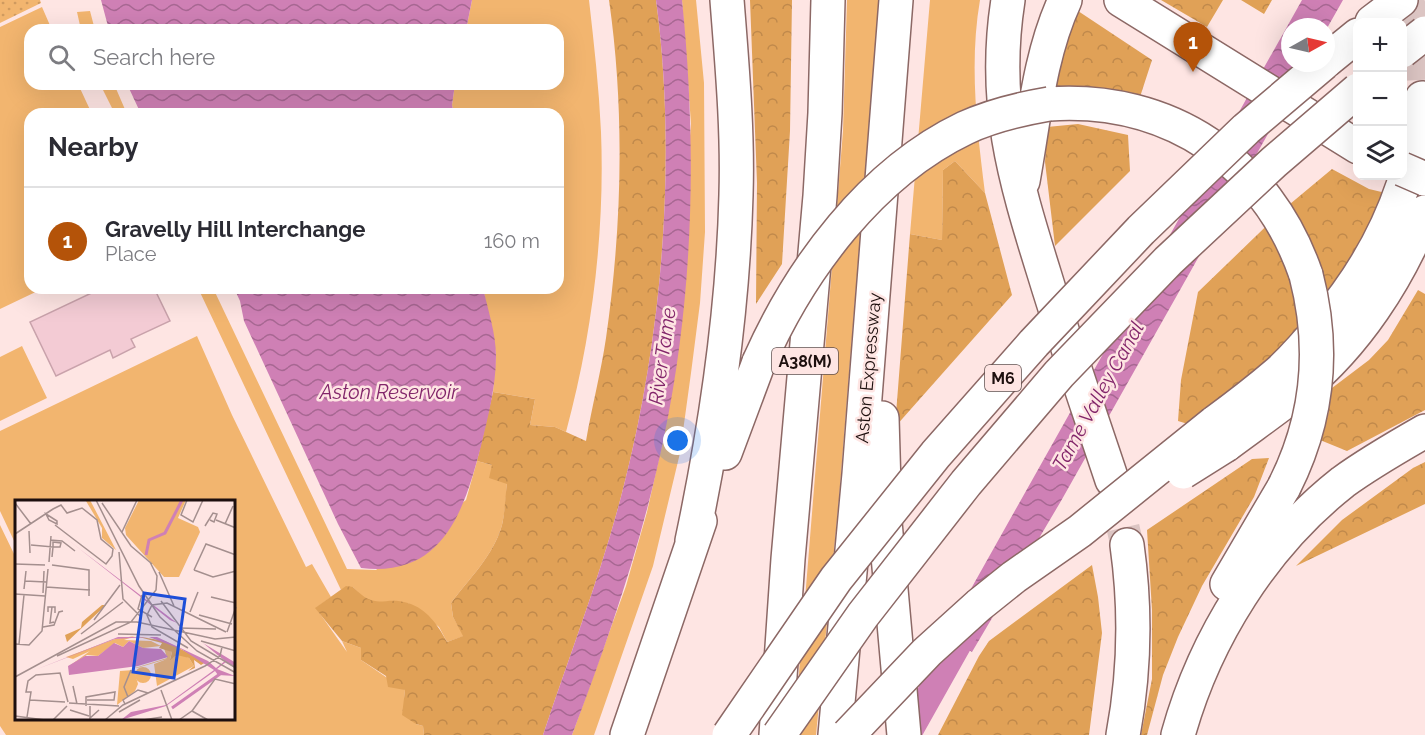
<!DOCTYPE html>
<meta charset="utf-8">
<style>
:root{--surface:#fff;--page:#f2f2f3;--text:#2b2b33;--muted:#7c7c81;--line:#e1e1e2;--accent:#b45309}
body{margin:0;font-family:Raleway,sans-serif;background:var(--page);color:var(--text)}
.controls{position:absolute;right:18px;top:18px;display:grid;overflow:hidden;border-radius:12px;box-shadow:0 6px 24px #0002}
.controls button{width:54px;height:54px;display:grid;place-items:center;padding:0;border:0;border-bottom:2px solid var(--line);background:var(--surface);color:var(--text);font:30px sans-serif}
.compass{position:absolute;left:1281px;top:18px;width:54px;height:54px;border-radius:50%;background:var(--surface);box-shadow:0 6px 24px #0002;rotate:82deg}
.you{position:absolute;left:678px;top:441px;width:21px;height:21px;margin:-15px;border:4px solid #fff;border-radius:50%;background:#1a73e8;box-shadow:0 0 0 9px #1a73e833}
.badge{display:grid;place-items:center;width:39px;height:39px;border-radius:50%;background:var(--accent);color:#fff;font-size:20px;font-weight:700}
.pin{position:absolute;translate:-50% -50px;filter:drop-shadow(0 2px 3px #0008)}
.pin::after{content:'';position:absolute;top:32px;width:21px;height:18px;background:inherit;clip-path:polygon(0 0,100% 0,50% 100%)}
.list{margin:0;padding:0;list-style:none}
h2{display:flex;justify-content:space-between;align-items:center;height:78px;margin:0;padding:0 24px;font-size:26px}
h2 small{font-size:20px;font-weight:400;color:var(--muted)}
.list li{display:grid;grid-template-columns:39px 1fr auto;gap:18px;align-items:center;box-sizing:border-box;height:108px;padding:0 24px;border-top:2px solid var(--line)}
.list b{display:block;font-size:22px;white-space:nowrap}
.list p{margin:0;font-size:20px;white-space:nowrap;color:var(--muted)}
.list em{font-size:20px;font-style:normal;color:var(--muted)}
.icon{flex:none;width:33px;height:33px;fill:none;stroke:currentColor;stroke-width:2;stroke-linecap:round;stroke-linejoin:round}
.map{position:relative;flex:none;width:1425px;height:735px;overflow:hidden}
.search{position:absolute;background:var(--surface);box-shadow:0 6px 24px #0002;left:24px;top:24px;width:540px;height:66px;display:flex;align-items:center;gap:15px;box-sizing:border-box;padding:0 21px;border-radius:18px;color:var(--muted);font-size:22px}
.panel{position:absolute;background:var(--surface);box-shadow:0 6px 24px #0002;left:24px;top:108px;width:540px;height:186px;border-radius:18px}
.map>svg:first-child{display:block}
.grass{fill:#f2b56f}
.forest{fill:url(#forest-crowns)}
.park{fill:url(#park-dots)}
.water{fill:url(#water-waves)}
.lines{fill:none;stroke-linecap:round;stroke-linejoin:round}
.canal{stroke:#cf80b5;stroke-width:27}
.building{fill:#f3cbd4;stroke:#c9a2ab;stroke-width:1.5}
.highway-tunnel{stroke:#dcc5c3;stroke-width:33;stroke-dasharray:33 16;stroke-linecap:butt}
.highway-casing{stroke:#8c6865;stroke-width:36}
.highway{stroke:#fff;stroke-width:33}
.highway-bridge-casing{stroke:#8c6865;stroke-width:36;stroke-linecap:butt}
.highway-bridge{stroke:#fff;stroke-width:33}
.labels{text-anchor:middle;dominant-baseline:central;stroke-width:5;stroke-linejoin:round;paint-order:stroke}
.shield{fill:#fee5e3;stroke:#604f4e;stroke-width:1.5}
.shield-label{font-size:16px;font-weight:bold;fill:#1d0f0e}
.street-label{font-size:18px;fill:#1d0f0e;stroke:#fee5e3}
.water-label{font-size:20px;font-style:italic;fill:#82256a;stroke:#fee5e3}
.inset-river{fill:none;stroke:#cf80b5;stroke-width:3}
.inset-road{fill:none;stroke:#a48f8e;stroke-width:1.5}
.view{fill:#1d4ed8;fill-opacity:0.15;stroke:#1d4ed8;stroke-width:3}
.inset-edge{fill:none;stroke:#1d0f0e;stroke-width:3}
</style>
<div class="map">
<svg width="1425" height="735" viewBox="0 0 1425 735">
<defs>
<pattern id="forest-crowns" width="20" height="18" patternUnits="userSpaceOnUse" patternTransform="scale(1.5)"><rect width="20" height="18" fill="#e0a157"/><path d="M2 6a3 3 0 1 1 6 0M12 15a3 3 0 1 1 6 0" fill="none" stroke="#c0894b"/></pattern>
<pattern id="park-dots" width="8" height="8" patternUnits="userSpaceOnUse" patternTransform="scale(1.5)"><rect width="8" height="8" fill="#f2b56f"/><path d="M2 2h.1M6 6h.1" fill="none" stroke="#cf9a5f" stroke-width="1.8" stroke-linecap="round"/></pattern>
<pattern id="water-waves" width="16" height="10" patternUnits="userSpaceOnUse" patternTransform="scale(1.5)"><rect width="16" height="10" fill="#cf80b5"/><path d="M0 5q4-4 8 0t8 0" fill="none" stroke="#a76792"/></pattern>
</defs>
<rect width="100%" height="100%" fill="#fee5e3"/>
<path class="grass" d="M472,0H589C594,44 599,88 601,132C605,232 592,336 566,432L555,427L530,425L535,399L493,392L496,354L483,288H558V114H454L452,105L455,84H558V30H466Z
M682,0H696L704,83L705,232L700,303L691,373L680,453L653,566L594,735H572L626,586L647,512L664,436L691,124Z
M847,0H879L839,499L816,735H794L843,131Z
M930,0H980C969,64 977,129 985,193L955,161L943,170L942,240L910,234Z
M42,7L52,30H30V84H78L92,114H30V288H44L0,309V27Z
M90,11L95,30H81L77,12Z
M100,84H114L127,114H115Z
M198,288H213L347,569L376,570L466,500L477,461L492,465L507,483C506,497 505,512 502,525C494,555 468,580 451,603L453,617L464,636L447,642L439,627L408,603H377L363,598L353,587H346L341,590Z
M197,336L232,415L306,567L312,564L331,597L316,608L347,652L342,641L361,648V660L405,690L404,700L416,724L423,726L424,735H6L0,726V525L16,558V718H234V501H16V545L0,511V431Z
M22,346L47,398L0,421V357Z"/>
<path class="forest" d="M609,0H656C677,154 663,331 625,481C604,567 571,651 543,735H424L423,726L416,724L402,715L405,690L388,687L386,676L361,660V648L342,641L315,608L346,586L353,587C377,612 383,595 408,603C427,609 438,625 447,642L463,636L453,617L451,603C468,580 494,555 502,525C505,512 505,497 507,484L489,478L492,465L477,461L493,392L535,399L530,425L555,427L586,441C592,406 601,372 606,338C622,227 625,111 609,0Z
M750,0H792L790,131L782,264L756,304L757,183Z
M1161,0H1223L1207,27Z
M1241,0H1272L1264,14Z
M1072,7L1152,60L1139,100L1088,89L1053,86Z
M1078,124L1128,135L1130,171L1055,246L1045,162L1047,127Z
M955,161L985,193L1012,295L895,427L910,234L942,240L943,170Z
M1332,169L1369,189L1390,194L1379,222L1294,343L1188,424L1178,421L1181,380L1198,292L1284,209Z
M1418,290L1425,294V410L1347,451L1320,440L1328,415L1332,388L1369,360L1388,340Z
M1269,458L1254,497L1202,586L1178,637L1163,675L1147,735H1141L1152,679V610L1147,530L1252,459Z
M1425,462V504L1296,566L1342,520L1413,468Z
M1092,565L1098,597L1102,633L1089,735H938L979,656L989,641Z"/>
<path class="park" d="M0,0H40L41,3L0,23Z"/>
<path class="water" d="M101,0H472L466,30H109Z
M656,0H682C697,146 694,293 664,437C643,539 609,638 572,735H543C571,651 604,567 625,481C663,331 677,154 656,0Z
M1302,0H1343L1326,30V27H1290V63H1308L1061,501L972,652L945,635Z
M127,84H455L452,105L454,114H141Z
M234,288H483C488,310 496,334 496,356C496,386 488,417 481,446C464,511 443,578 361,568L338,524L244,321L240,301Z"/>
<g class="lines">
<path class="canal" d="M907,735L974,616"/>
</g>
<path class="building" d="M102,288H154L170,321L131,339L135,347L113,358L110,350L56,376L30,322Z"/>
<g class="lines">
<path class="highway-tunnel" d="M1407,0L1419,35L1422,98
M1112,480L1127,545"/>
<defs>
<path id="highway" d="M1008,0C992,102 1014,177 1044,273C1065,342 1089,411 1112,480
M1121,0L1358,147
M1372,22L1401,0
M1326,61L1358,35
M1049,104C1169,96 1267,161 1306,275
M1023,181C1034,121 1039,56 1065,0
M882,418L885,522L904,735
M1214,423C1236,407 1258,390 1279,372C1294,358 1309,341 1322,325C1379,259 1413,184 1422,98
M1226,445C1250,427 1276,409 1300,390C1356,344 1398,280 1425,212
M725,453L759,362
M692,541C716,427 733,312 736,195C738,130 732,65 727,0
M1227,584L1284,487
M627,735L700,521
M776,735L788,559L820,196L825,113L828,0
M835,735L859,474L896,0
M1123,735C1135,671 1136,609 1127,545
M1178,735C1205,638 1263,545 1343,482C1369,463 1397,447 1425,431"/>
</defs>
<use href="#highway" class="highway-casing"/>
<use href="#highway" class="highway"/>
<defs>
<path id="highway-bridge" d="M1402,51L1425,33
M1402,169L1425,179
M759,362C800,269 871,173 965,128C991,116 1020,109 1049,104
M1183,472L1226,445
M1284,487C1318,420 1325,348 1306,275
M729,735L836,579L936,454L1034,343L1141,230L1246,129L1324,63
M779,735L863,615L966,483L1059,374L1168,261L1274,162L1358,90
M848,735L927,652L979,605L1014,577L1080,531L1214,423"/>
</defs>
<use href="#highway-bridge" class="highway-bridge-casing"/>
<use href="#highway-bridge" class="highway-bridge"/>
</g>
<g class="labels">
<g class="shield">
<rect x="772" y="348" width="66" height="26" rx="4.5"/>
<rect x="985" y="365" width="36" height="26" rx="4.5"/>
</g>
<g class="shield-label">
<text x="805" y="361">A38(M)</text>
<text x="1003" y="378">M6</text>
</g>
<g class="street-label">
<text transform="translate(868 368) rotate(-85)">Aston Expressway</text>
</g>
<g class="water-label">
<text transform="translate(662 356) rotate(-82)">River Tame</text>
<text x="389" y="392">Aston Reservoir</text>
<text transform="translate(1098 396) rotate(-61)">Tame Valley Canal</text>
</g>
</g>
<g transform="translate(15 500)">
<rect width="220" height="220" fill="#fee5e3"/>
<path d="M64,0H75L101,50L87,38V28L71,1ZM120,136L109,140L136,141L146,146L128,148L114,141L108,147L100,143L83,156L72,155L53,167L75,151L58,159L51,157L100,139ZM149,148L157,152L155,159L165,154L174,158L179,166L142,186L139,164L152,159L122,168H120L152,158ZM120 175a8 8 0 1 1 16 0a8 8 0 1 1-16 0Z" fill="#f2b56f"/>
<path d="M87,105H91L52,142L50,135L66,128L67,122ZM120,136L150,141L191,162L186,165L179,160L180,168L173,171L179,166L174,158L162,155L155,160L157,152L144,148L147,143Z" fill="#e0a157"/>
<path d="M124,0H171L163,18L183,27L185,32L164,77H149L111,35L110,28ZM119,170L123,184L120,191L102,205L105,171Z" fill="#f2b56f"/>
<path d="M43,32L66,50L162,123L155,120ZM103,137H142L193,161L201,168L210,161L188,143L221,163L220,168L211,162L202,169L220,176L203,175L200,171L151,206L106,220L116,212L151,205L199,170L166,149L134,137L100,139L20,170ZM114,141L128,148L146,149L153,157L123,166L54,175L53,166L70,156H83L99,143L108,147Z" fill="#cf80b5"/>
<path class="inset-river" d="M131,55L134,40L150,33L167,0M157,208L205,174"/>
<path class="inset-road" d="M81,0L124,86L145,117L182,151L221,173M172,0L166,15L178,22L188,0M0,3L16,24M87,3L116,46L137,64M31,14L42,21V24L34,20ZM201,20L221,28M210,24L218,6M190,26L198,13L202,14L199,22L195,20M14,31L15,53M107,32L122,0M0,34L38,9L46,5L52,13L67,8L82,20L86,39L98,49L97,56L91,64L40,25M35,40L47,41L60,51M16,45L38,47V42L46,43L45,47H38L37,57M104,52L108,99L125,116M34,62L36,36M0,64L30,65M37,65L74,70V96M179,70L191,44L221,55M179,70L198,77L221,71M144,72L159,106M10,81L31,82M31,87L75,90M9,89L11,71M28,93L29,71M0,94L30,96M127,95L123,109L137,117M196,97L221,103M146,101L176,141L221,168M37,107L35,123L39,122M33,112V107H40V113M175,112L183,92M184,115L217,124M79,120L105,85M28,127L39,125L44,112L48,111M164,128L201,129M212,132L221,107M66,134L108,102M103,134L146,135M186,141L221,151M0,144L14,145L27,131L33,69M4,144L9,95M173,148L137,127L132,115L137,105L152,103L211,132M42,156L116,122L141,90L142,76L135,62M0,177L101,122H122L200,139L221,137M58,186L62,204M146,190L157,220M113,197L109,187L116,170M15,200L50,202M54,203L104,206M110,204L108,200L123,190L133,193M71,206V197L100,192L99,200H72M75,206V218L84,210M55,210L74,216M177,211L200,179L221,184M104,212L125,200M0,216L30,220M12,217L16,192H11L13,181L21,175L45,173L53,202M38,220L52,206M90,220L108,205L190,166L205,156L207,147M128,220L147,217M164,220L177,211L193,220"/>
<path class="view" d="M129,93L170,99L159,178L118,172Z"/>
<rect width="220" height="220" class="inset-edge"/>
</g>
</svg>
<div class="controls">
<button>+</button>
<button>−</button>
<button><svg class="icon" aria-label="layers" viewBox="0 0 24 24"><path d="M12 4l9 5-9 5-9-5zM3 14l9 5 9-5"/></svg></button>
</div>
<svg class="compass" viewBox="-18 -18 36 36"><path d="M0-13l5 13h-10z" fill="#e53935"/><path d="M0 13l5-13h-10z" fill="#7c7c81"/></svg>
<div class="you"></div>
<div class="pin badge" style="left:1193px;top:72px">1</div>
<div class="search"><svg class="icon" aria-label="search" viewBox="0 0 24 24"><circle cx="10" cy="10" r="6"/><path d="M15 15l6 6"/></svg>Search here</div>
<section class="panel">
<h2>Nearby<small></small></h2>
<ul class="list">
<li><span class="badge">1</span><div><b>Gravelly Hill Interchange</b><p>Place</p></div><em>160 m</em></li>
</ul>
</section>
</div>
